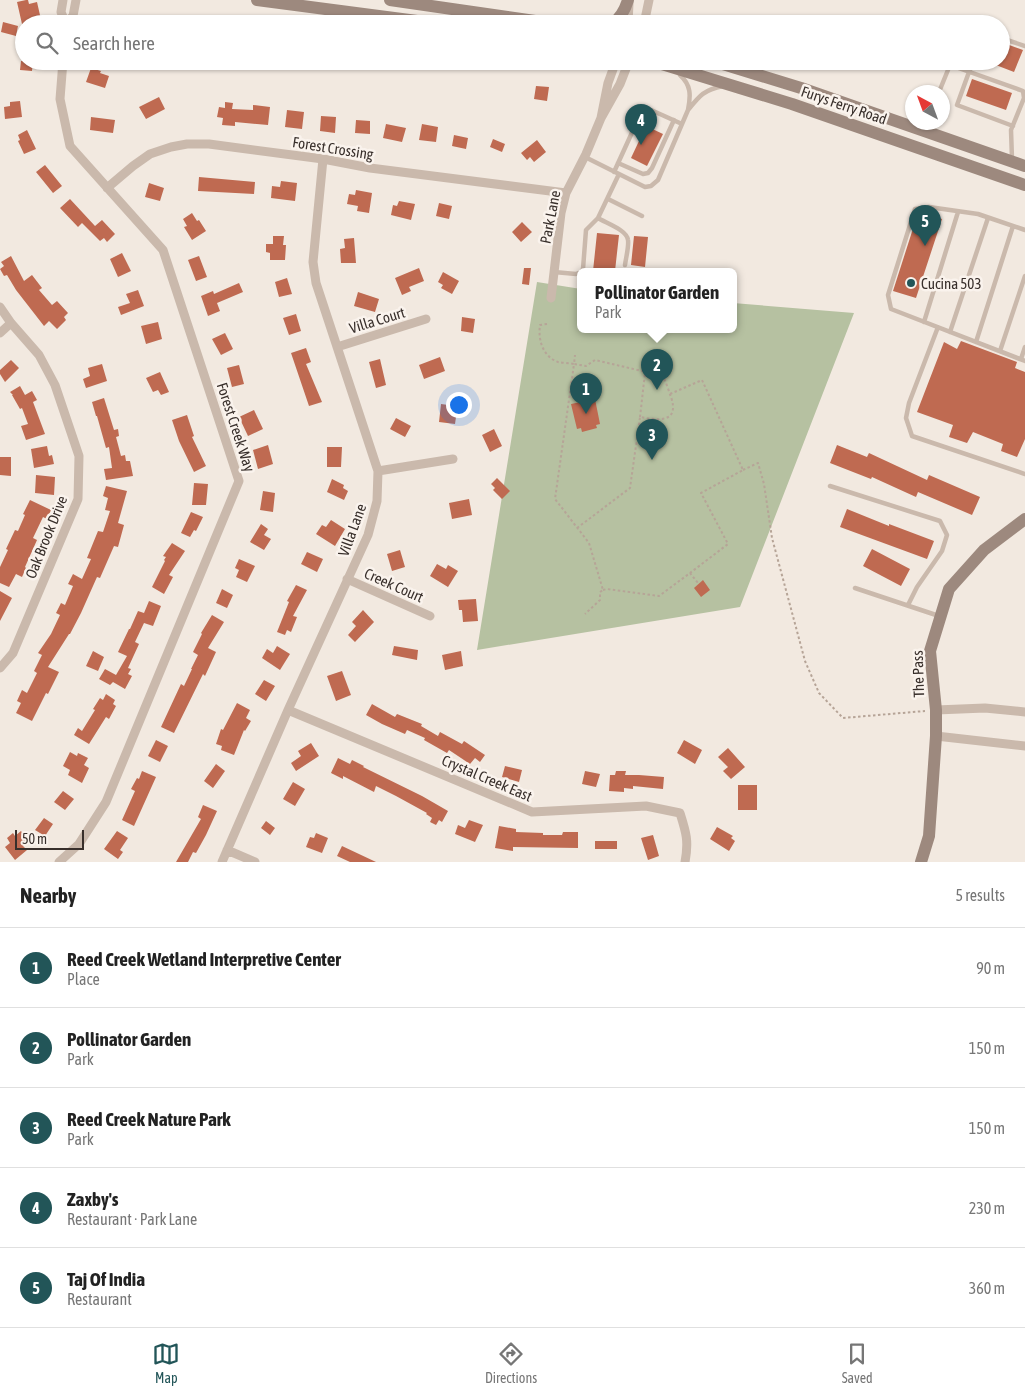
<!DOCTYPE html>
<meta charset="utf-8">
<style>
:root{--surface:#fff;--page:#f6f6f6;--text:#222;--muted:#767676;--line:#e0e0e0;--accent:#225558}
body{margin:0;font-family:"Asap Condensed",sans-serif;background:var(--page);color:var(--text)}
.compass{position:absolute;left:905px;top:85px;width:45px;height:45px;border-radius:50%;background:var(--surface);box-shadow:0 1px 4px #0004;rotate:319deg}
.scale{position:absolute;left:15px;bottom:12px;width:69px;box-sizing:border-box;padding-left:5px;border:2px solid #382f2b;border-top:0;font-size:14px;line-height:18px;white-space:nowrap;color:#382f2b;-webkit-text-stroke:4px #faf3ed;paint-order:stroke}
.you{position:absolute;left:458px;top:404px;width:18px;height:18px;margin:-12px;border:4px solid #fff;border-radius:50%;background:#1a73e8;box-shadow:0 0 0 8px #1a73e833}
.badge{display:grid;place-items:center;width:32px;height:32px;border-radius:50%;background:var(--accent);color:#fff;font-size:16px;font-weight:700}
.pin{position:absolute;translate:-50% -41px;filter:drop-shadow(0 1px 2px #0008)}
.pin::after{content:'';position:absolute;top:26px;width:18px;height:15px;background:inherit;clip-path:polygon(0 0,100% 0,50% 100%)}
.popup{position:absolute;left:577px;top:268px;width:160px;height:65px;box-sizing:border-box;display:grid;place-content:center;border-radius:8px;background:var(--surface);filter:drop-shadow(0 1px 4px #0005);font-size:16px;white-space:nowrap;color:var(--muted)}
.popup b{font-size:19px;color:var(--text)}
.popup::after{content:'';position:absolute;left:50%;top:100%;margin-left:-10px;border:10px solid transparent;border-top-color:var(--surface)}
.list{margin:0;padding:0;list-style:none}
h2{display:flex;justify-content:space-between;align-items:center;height:65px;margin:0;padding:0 20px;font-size:21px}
h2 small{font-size:16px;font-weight:400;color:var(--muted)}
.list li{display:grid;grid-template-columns:32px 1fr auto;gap:15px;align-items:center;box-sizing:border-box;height:80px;padding:0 20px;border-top:1px solid var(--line)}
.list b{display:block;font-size:19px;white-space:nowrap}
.list p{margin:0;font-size:16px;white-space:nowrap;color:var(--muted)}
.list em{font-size:16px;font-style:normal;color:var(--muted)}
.icon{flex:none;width:28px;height:28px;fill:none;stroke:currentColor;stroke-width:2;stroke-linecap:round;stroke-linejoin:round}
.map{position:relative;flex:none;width:1025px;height:862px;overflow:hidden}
.search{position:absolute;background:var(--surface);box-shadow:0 1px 4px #0004;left:15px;right:15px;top:15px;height:55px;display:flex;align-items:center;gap:12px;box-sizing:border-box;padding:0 18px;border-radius:28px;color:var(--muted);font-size:19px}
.sheet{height:465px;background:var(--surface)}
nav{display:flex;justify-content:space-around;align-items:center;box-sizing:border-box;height:70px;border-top:1px solid var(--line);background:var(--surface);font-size:14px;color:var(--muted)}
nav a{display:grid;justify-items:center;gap:2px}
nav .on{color:var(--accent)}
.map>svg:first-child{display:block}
.green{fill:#b6c1a1}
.building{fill:#bf6a51}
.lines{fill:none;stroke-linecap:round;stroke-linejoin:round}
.path{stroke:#b6a497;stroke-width:2;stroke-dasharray:2.5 2.5;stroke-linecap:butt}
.lane{stroke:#cab9ac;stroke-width:4.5}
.street{stroke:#cab9ac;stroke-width:9}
.secondary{stroke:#9d897e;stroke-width:12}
.poi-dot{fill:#225558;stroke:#faf3ed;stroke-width:2}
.labels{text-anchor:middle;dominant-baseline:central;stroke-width:5;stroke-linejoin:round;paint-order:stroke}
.street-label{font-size:15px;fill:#382f2b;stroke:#faf3ed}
.poi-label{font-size:15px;fill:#382f2b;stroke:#faf3ed;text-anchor:start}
</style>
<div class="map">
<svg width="1025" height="862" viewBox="0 0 1025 862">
<rect width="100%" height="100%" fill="#f2e9e0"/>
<path class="green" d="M537,282L581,289V329H733V303L854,313L740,607L477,650Z"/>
<path class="building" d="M26,0H28L29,4L37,2L42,24H22L17,2Z
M3,22L18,26L16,36L1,32Z
M1001,42L1023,50L1014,72L988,62L1001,61Z
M21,61H33L32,71L20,70Z
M91,68L101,71L100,73L109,76L105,88L86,82Z
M972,79L1012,93L1006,110L966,96Z
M536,86L549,87L547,101L534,99Z
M159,97L165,109L146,119L139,107Z
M20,101L22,117L5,119L4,107L10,106V102Z
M225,102L233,103L232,109L253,110V105L270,107L268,125L235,122V126L222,125L223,118L217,117L219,107L225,108Z
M287,110L304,112L302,129L285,127Z
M321,116L336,117L335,133L320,131Z
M91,117L115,120L113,133L90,130Z
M356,120L370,121V134L355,133Z
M386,124L406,128L402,142L383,138Z
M422,124L438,127L436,142L419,140Z
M646,126L663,134L647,166L631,158Z
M27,130L36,149L24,154L18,141L20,140L18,135Z
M454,135L468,138L466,149L452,146Z
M493,139L505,144L502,152L490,147Z
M537,140L546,152L534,162L530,157L527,160L521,153Z
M45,165L62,186L53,193L36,172Z
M199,177L255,182L254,194L198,191Z
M281,181L297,183L295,201L271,198L272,186L280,187Z
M149,183L164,188L160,201L145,197Z
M356,190L372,193L369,213L357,211L358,206L347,204L349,194L355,195Z
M70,199L95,226L102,220L115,234L107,242L104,238L100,241L82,223L78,227L60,208Z
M399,201L415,204L411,220L391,215L393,205L397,206Z
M439,203L452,206L449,219L436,216Z
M922,212L942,219L916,298L893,291L918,213Z
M192,213L197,221L199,220L206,231L192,240L184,227L187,226L183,219Z
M522,222L532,232L521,242L512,232Z
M597,233L619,235L615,271H593Z
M273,236H284L283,245H286L285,260H270V253L266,252V244H273Z
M634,236L648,237L645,267L631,265Z
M354,238L356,263H341L340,249L345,248L344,239Z
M122,253L131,271L118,277L110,259Z
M11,256L24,281L32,275L42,288L39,290L52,305L57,301L68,313L64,317L66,320L57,329L49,321L44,326L16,290L7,275L4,276L0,269L4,266L1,262Z
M199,256L207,277L196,281L188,260Z
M419,268L424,281L409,287L411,291L402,295L395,278Z
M524,268H531L529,285L522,284Z
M443,272L459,281L452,294L441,288L443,285L438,282Z
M287,278L292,294L279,297L275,282Z
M239,283L243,292L217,303L220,311L208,316L201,296L213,291L214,294Z
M138,290L144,306L121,315L118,307L130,303L126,294Z
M358,292L379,299L375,312L354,306Z
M296,314L301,331L289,335L283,318Z
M462,317L475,319L473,333L461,331Z
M158,322L162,339L146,344L141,326Z
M225,333L233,349L221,355L212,339Z
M961,341L1017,362L1015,368L1025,372V439L1017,457L1001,451L1003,444L973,432L967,443L949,437L953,425L917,412L944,342L957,349Z
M306,348L311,362L306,364L322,402L309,406L291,353Z
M440,357L445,371L424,379L419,365Z
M380,359L386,385L376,388L369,362Z
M11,360L19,368L5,382L0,374V370Z
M102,364L107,381L86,388L83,379L90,376L88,368Z
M239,365L244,384L232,387L227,368Z
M160,372L169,392L161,395L158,390L153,392L146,378Z
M20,386L25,395L32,391L37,400L33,402L45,434L26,440L21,426L28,424L22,408L20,409L12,395H13L10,392Z
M104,398L114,430L118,429L119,436L116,437L121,456L125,455L126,461H130L133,476L106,480L104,469L112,468L109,447L106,448L97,416H96L92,402Z
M595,399L600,424L596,425L597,428L582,432L581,428L577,429L571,404Z
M441,404L463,407L461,417H456L455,424L439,422Z
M254,410L263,429L248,436L239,417Z
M187,415L194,436L192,437L206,466L194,472L179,441L172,420Z
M396,418L411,426L405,437L390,429Z
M494,429L502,446L490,452L482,435Z
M268,445L273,464L258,469L253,450Z
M837,445L867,457L869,453L927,480L929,475L980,497L972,515L918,492L916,497L872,477L871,479L830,463Z
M47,446L49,456L52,455L54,464L34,468L31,449Z
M327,447H342L341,467H327Z
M0,457H11V476L0,475Z
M36,475L55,477L54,495L35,493Z
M497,478L510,491L502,499L493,490L495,488L491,484Z
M332,479L344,485L343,488L348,491L344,500L327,492Z
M194,483L208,484L206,505H192Z
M106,486L127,491L118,523L124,525L118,547L114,546L100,578L97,577L81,613L70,634H69L48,667L59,672L48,694L46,693L32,721L16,713L21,703L17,701L22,690L27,693L37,673L34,671L42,655L38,653L51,634L60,615L56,613L61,603L65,605L73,586L68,584L73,574L82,579L91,559L87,558L98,531L103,532L110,511L105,510L108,498L103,496Z
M263,491L275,493L273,512L260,510Z
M469,499L472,515L452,519L449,503Z
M30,500L51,510L47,519L43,517L33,538L37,540L25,567L26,568L22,577L16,574L9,587L0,583V567L8,550L6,549L15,530L18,531L25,515L23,514Z
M847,509L889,526V524L934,541L927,559L840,527Z
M191,512L203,517L196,531L194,530L190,537L181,533Z
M331,520L345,529L335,546L316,534L322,525L326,527Z
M261,524L268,529L264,535L271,539L264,550L250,542Z
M172,543L185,551L169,575L173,577L164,594L152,587L165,561L164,560L166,557L163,556Z
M872,549L910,569L901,586L863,566Z
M400,550L405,567L392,571L387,554Z
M307,552L323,559L317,572L301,564Z
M239,559L255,566L247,582L236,577L239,570L235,568Z
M437,564L446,569L448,565L458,571L448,587L430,576Z
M703,580L710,590L701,597L694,588Z
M296,585L307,590L293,616L297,617L291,632L287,630L285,635L277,632L289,602L287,601Z
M222,589L233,595L227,608L216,603Z
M0,591L12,598L0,621Z
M476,599L478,621L463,622L462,610H459L458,600Z
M149,601L161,606L153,626L144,623L135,642L139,644L128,668L131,669L128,674L132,676L125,689L113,682L110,685L99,679L105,669L116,675L127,656L118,652L129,629H130L138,611L144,613Z
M363,610L374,622L355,642L348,635L356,626L352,622Z
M212,615L224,622L208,648L216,652L205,676L203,674L174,733L161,727L181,684L184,686L192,669H191L198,655L193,652L202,634L201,633Z
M277,646L290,654L280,670L262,658L267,649L273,653Z
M394,646L418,650L417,660L392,655Z
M93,651L104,657L98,671L86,666Z
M461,651L463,666L445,670L442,655Z
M342,671L351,695L336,701L327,676Z
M264,680L275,686L266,701L255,694Z
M106,694L115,700L113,704L116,706L109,719L106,717L89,744L74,735L78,728L82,731L95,710L93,709L100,698L103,700Z
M237,703L250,710L246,718L251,721L245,731L244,730L234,755L221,750L222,746L216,744L221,729L223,730Z
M372,704L395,717L397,714L422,724L421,726L438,736L440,732L462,744L464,741L485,755L480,762L475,758L470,764L449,750L447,753L424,740L425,738L407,730L405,734L382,724L366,715Z
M156,740L168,746L160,762L148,756Z
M684,740L702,750L695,764L677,753Z
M311,743L319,756L296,771L291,763L301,756L298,751Z
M728,748L745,767L731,779L723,771L728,767L718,757Z
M70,752L77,756L78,753L88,758L84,765L89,768L82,783L68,775L70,770L63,766Z
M338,758L350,764L352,760L364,766L363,767L422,796L448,811L442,822L439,820L436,825L430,822L432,818L426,814L427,813L396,796L376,786L374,792L343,776V779L331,773Z
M216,764L225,771L213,788L204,781Z
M505,766L522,770L519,782L502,777Z
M142,771L156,777L134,826L122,820L135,791L131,789L137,778L139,779Z
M585,771L600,774L596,787L582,784Z
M616,771H626L625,775H639L664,777L663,789L633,786V789L624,788V792L609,791L610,775H615Z
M293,782L305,789L295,806L283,799Z
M738,785H757V810H738Z
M63,791L74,799L65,810L54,802Z
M203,805L217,811L206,835L196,853L193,852L188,862H176L201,819L198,817Z
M44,818L53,824L45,836L35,830Z
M469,820L483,825L475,842L455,834L458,825L465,828Z
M266,821L275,828L270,835L261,828Z
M499,826L516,829V832L543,833V835H562L563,832H578V848L513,847V851L495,848Z
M717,827L733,836L731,838L735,841L729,851L710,839Z
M21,831L29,842L23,846L27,850L15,860L5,847L10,843L7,838L13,833L15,836Z
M117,831L128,838L120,850L123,852L118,859L104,849Z
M316,833L328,838L322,853L306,847L310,837L314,838Z
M653,835L659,856L648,860L641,838Z
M595,841H617V849H595Z
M342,846L376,862H350L337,856Z"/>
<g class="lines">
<path class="path" d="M547,324L540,325C538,339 542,356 558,362C562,363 568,363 574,364L575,355
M670,394L702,380L743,470L701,493L728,544L690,573
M640,417L645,373
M743,470L758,463L764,484L772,538L805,661L819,693L843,718L925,711
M577,528L630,488L640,417C657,420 680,424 671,397C669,392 667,384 664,379C658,372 649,375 642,371L595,360L586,366L574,364L555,499L589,543L603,590L600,592V600L585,614
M603,590L607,589L659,596L690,573L698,583"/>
<path class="lane" d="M51,24L65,23
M1001,38L1025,46
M973,61L957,105L1013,126
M680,75C691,85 691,95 688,110C700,95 704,90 723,86
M939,92L950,65L1023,91L1024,98L1011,130L1012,159
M585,157L645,187L651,186L658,180L688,110
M618,163L643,174L648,173L652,168L674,120
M614,172L640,115L645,110H651L682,124
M608,199L642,216
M598,218C606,223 627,230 628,240C629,247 626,257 625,265
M1025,230L978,214L929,207L915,209L888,295L891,309L1025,361
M582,271L583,269L586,230L598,218L619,174
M554,272L576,274L581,272
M924,322L958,212
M938,327L909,403L906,418L912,436L1025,474
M950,332L988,218
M976,342L1013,226
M1000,351L1025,276
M1021,359L1025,347
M830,486L940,521L947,535L942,551L917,587L908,605
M855,588L939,616"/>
<path class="street" d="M63,0L61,12L66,24
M66,23L73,16L76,0
M628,24L629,3
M644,24L649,0
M616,61L608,83L601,118L620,84L629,61
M107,188L133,166L150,154L171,147L187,144H209L323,159L370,168L566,193
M551,298L561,213L566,193L586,154L601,118
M0,307L11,323L39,355L55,385L79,456L78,499L13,653L0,668
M0,333L11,323
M337,347L426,319
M378,471L453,459
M347,579L430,616
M288,710L532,812L646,806L680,813C686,832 689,841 685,862
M936,710L985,708L1025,712
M936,736L1025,746
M227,850L255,862
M59,862L79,844L106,802L239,481L163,250L70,146L60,99L63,61
M222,862L288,710L368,535L377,501L378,471L316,283L313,262L323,159"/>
<path class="secondary" d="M257,0L440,24
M390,0L556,24
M612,24C621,18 625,10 628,0
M652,61L792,104L1025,185
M713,61L801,88L1025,166
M921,862L929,836L936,736V710L930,651L949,589L984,550L1025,519"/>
</g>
<circle class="poi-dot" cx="911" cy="283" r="5"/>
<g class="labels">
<g class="street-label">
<text transform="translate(844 105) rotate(19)">Furys Ferry Road</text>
<text transform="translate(333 148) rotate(9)">Forest Crossing</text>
<text transform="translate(550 217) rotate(-79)">Park Lane</text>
<text transform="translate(377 320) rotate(-17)">Villa Court</text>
<text transform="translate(236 427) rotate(72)">Forest Creek Way</text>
<text transform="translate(352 530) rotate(-70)">Villa Lane</text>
<text transform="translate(46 537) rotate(-68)">Oak Brook Drive</text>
<text transform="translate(394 585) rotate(24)">Creek Court</text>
<text transform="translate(918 674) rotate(-92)">The Pass</text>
<text transform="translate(487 778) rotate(23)">Crystal Creek East</text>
</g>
<g class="poi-label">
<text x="921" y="283">Cucina 503</text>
</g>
</g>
</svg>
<svg class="compass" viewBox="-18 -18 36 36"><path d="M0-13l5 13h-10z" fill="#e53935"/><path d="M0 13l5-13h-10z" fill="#767676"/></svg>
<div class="scale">50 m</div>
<div class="you"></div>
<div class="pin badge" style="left:586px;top:414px">1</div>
<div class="pin badge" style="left:657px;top:390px">2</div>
<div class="popup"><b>Pollinator Garden</b>Park</div>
<div class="pin badge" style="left:652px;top:460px">3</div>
<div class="pin badge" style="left:641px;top:145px">4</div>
<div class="pin badge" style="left:925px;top:246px">5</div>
<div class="search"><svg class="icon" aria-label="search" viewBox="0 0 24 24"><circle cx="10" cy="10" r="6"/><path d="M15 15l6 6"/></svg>Search here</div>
</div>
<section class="sheet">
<h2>Nearby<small>5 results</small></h2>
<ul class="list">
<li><span class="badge">1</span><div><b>Reed Creek Wetland Interpretive Center</b><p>Place</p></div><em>90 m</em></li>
<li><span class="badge">2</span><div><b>Pollinator Garden</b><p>Park</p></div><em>150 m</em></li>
<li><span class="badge">3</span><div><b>Reed Creek Nature Park</b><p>Park</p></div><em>150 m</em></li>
<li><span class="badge">4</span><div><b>Zaxby's</b><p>Restaurant · Park Lane</p></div><em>230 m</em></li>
<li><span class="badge">5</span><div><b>Taj Of India</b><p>Restaurant</p></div><em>360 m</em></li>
</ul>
</section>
<nav>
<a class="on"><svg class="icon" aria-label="map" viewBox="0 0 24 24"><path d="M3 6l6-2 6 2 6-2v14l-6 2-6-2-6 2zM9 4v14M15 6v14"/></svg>Map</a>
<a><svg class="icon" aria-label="directions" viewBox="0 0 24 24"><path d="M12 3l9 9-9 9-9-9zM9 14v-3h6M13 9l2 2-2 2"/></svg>Directions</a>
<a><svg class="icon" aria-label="saved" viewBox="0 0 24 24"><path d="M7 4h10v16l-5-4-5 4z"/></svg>Saved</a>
</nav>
